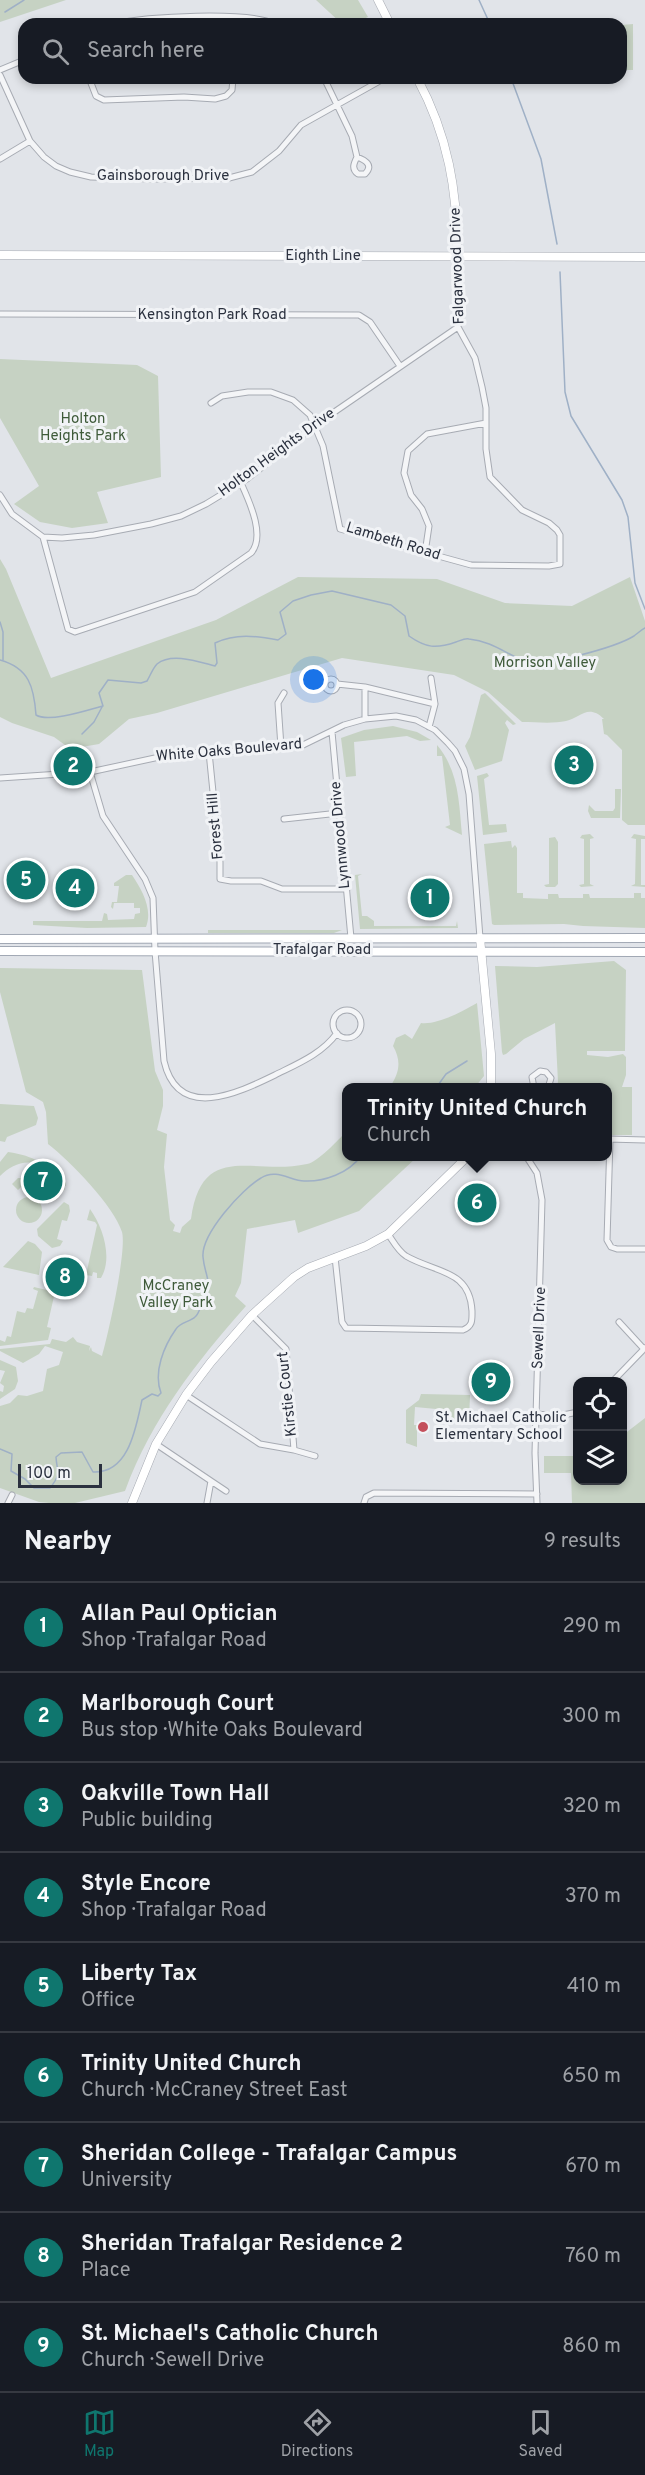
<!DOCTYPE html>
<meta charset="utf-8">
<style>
:root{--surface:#171b24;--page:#242831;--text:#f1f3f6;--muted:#9ea1a6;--line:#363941;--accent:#0f766e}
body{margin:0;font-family:Overpass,sans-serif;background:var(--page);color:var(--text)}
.controls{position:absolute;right:18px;bottom:18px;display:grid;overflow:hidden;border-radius:12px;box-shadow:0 3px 9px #0003}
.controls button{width:54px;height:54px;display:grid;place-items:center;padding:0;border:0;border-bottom:2px solid var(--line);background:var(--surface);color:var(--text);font:30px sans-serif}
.scale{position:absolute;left:18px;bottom:15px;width:84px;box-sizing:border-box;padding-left:6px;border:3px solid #2b313f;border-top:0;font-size:16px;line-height:21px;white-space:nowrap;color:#2b313f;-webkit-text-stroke:4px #f1f3f6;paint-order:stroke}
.you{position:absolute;left:314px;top:680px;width:21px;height:21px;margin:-15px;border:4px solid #fff;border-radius:50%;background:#1a73e8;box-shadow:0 0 0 9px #1a73e833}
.badge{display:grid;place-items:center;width:39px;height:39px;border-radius:50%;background:var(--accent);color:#fff;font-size:20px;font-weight:700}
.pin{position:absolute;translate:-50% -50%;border:3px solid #fff;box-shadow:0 2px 6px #0006}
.popup{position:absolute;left:342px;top:1083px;width:270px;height:78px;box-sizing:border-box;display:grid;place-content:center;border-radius:12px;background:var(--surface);filter:drop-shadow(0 2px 4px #0005);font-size:20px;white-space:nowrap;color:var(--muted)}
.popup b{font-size:22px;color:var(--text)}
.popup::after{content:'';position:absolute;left:50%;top:100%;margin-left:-12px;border:12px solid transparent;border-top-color:var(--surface)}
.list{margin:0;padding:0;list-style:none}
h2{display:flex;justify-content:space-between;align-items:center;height:78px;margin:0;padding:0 24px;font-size:26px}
h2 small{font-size:20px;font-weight:400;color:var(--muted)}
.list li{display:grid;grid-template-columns:39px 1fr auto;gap:18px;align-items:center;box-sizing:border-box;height:90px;padding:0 24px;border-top:2px solid var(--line)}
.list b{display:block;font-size:22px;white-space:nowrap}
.list p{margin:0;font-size:20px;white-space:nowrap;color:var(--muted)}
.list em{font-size:20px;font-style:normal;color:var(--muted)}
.icon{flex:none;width:33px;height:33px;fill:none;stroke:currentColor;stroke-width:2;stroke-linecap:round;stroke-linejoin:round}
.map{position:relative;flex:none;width:645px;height:1503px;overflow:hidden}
.search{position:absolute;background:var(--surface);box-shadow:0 3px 9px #0003;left:18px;right:18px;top:18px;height:66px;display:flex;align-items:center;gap:15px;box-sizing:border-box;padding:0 21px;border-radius:18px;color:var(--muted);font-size:22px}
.sheet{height:888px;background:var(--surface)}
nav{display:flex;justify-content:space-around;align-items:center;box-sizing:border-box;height:84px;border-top:2px solid var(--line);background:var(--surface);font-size:16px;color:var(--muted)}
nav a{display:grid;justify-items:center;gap:3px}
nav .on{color:var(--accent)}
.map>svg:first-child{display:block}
.green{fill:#c6d2c3}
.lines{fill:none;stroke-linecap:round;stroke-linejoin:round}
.stream{stroke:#9fb0c6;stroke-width:1.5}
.street-casing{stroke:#a7abb3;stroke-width:7}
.secondary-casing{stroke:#a7abb3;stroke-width:9}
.primary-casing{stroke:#a1a8b4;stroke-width:10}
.street{stroke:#f4f5f7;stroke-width:5}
.secondary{stroke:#fff;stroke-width:8}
.primary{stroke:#fff;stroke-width:8}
.poi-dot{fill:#c4505c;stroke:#f1f3f6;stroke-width:2}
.labels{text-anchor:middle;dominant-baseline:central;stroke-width:6;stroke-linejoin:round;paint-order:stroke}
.street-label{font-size:15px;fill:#2b313f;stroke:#f1f3f6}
.park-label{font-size:15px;fill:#3e5a39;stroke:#f1f3f6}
.poi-label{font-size:15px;fill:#2b313f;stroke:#f1f3f6;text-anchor:start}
</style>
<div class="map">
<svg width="645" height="1503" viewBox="0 0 645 1503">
<rect width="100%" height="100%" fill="#e1e4e9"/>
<path class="green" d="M0,0H66L0,22Z
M316,0H358L368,17L352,24H342Z
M633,24V70H621V25Z
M0,359L137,365L158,376L161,477L97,492L108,523L72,528L40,522L14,504L39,486L0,418Z
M0,559L6,569L51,678L216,620L298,577L437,579L505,603L572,606L630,577L645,621V825H628L622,820V750L607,735L604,734L602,719H604C588,703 580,718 566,721C552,724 536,722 522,722L488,692L454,675L342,658L157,713L129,719L99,744L76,748L65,745L54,737L12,723L0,717Z
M485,693L516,724L513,725L507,720L505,723L509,730L502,761L475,770L465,746L470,737L481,695Z
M393,726L417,732L431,740L420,741L407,736L354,742L356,776L346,777L341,738L364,730Z
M437,745C459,771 459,803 462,835L445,827L450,825L442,756H437Z
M487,773L489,776L484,779L489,825L506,824L507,832L483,835L477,776Z
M615,789H621L620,818H591L588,811L589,805L595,811H613L615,808Z
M590,834L594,838L590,839V884L594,886L581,887L579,885L584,884V839L580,838L582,835Z
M634,834L645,836V839H641V885H645V887L631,886L635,884L636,839L631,838Z
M555,837L558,842V884L555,887H546L544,885L549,884V838Z
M511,841L512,848L515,845L517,848V893H523V898L548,899V894H558L559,898H583V894H589L590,898H634V893H641V898H645V928L583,926L564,924L494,925L492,924L484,844Z
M362,874L358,876L362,916H367L374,921V926H456L457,921L458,928L360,929L355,875Z
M126,875H132C142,890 153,909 146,927L87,928L33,925V921H102L104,913L107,914L108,920L134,919L135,914L140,913V908H134V903H114L113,909L111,907L112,902H117L119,886H114V883Z
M208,930H342L334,933H208Z
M614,961L626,970L625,1051H587V1055L608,1057L623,1054L626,1057V1075L622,1087H632V1135H608V1088L556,1087L558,1082L555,1023L524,1039L506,1054L503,1055L502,1052L495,966L537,967Z
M0,968L142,970L155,1071L163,1090V1106L157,1130L167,1134L164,1167L170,1220L175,1225L173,1231L180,1233L182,1227L191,1219C202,1140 253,1176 307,1164C318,1162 338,1140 346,1132V1156L417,1157L359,1211L298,1233L295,1220L247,1229L241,1283L235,1296L246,1306C195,1364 152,1418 125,1491L75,1503H49L39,1502L0,1488V1406L10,1403L18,1395L27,1396L43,1391L47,1369L59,1365L63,1352L45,1346L39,1354L23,1363L0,1351V1349L50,1344L52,1339L66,1342L73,1337L77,1342L90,1346L89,1351L91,1347L92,1351L102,1356C108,1335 127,1251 122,1232C114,1206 70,1161 48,1144L46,1112L43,1102L26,1092L0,992Z
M477,1003L484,1076L475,1087H390C399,1073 402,1062 393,1046L396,1038L405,1034L412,1039L421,1023C438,1025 463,1011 477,1003Z
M0,1104L34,1106L38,1118L36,1125L7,1137L5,1142L0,1141Z
M8,1152C35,1156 46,1164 66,1183V1186C61,1184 54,1176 48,1171C32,1156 13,1163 0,1176V1162Z
M18,1178H34L52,1196L62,1186L65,1189L54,1201L51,1200V1197L48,1202L38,1192L37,1187L33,1182L25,1183L18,1190L12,1184Z
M16 1210a13 13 0 1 1 26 0a13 13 0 1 1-26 0Z
M64,1202L69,1205L70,1211L67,1221L62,1220L57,1239L63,1241L60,1246L52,1248L38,1236L37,1229Z
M90,1209C103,1227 113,1258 101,1278H97V1273L93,1272L92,1276L86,1275L97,1225L95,1222L87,1220Z
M28,1241L35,1244L42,1252L39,1275L3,1267Z
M34,1287L55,1292L47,1327L51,1328L48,1340L0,1346V1340L5,1342L7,1336L11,1337L17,1311L25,1313L27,1308L33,1309L38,1291L33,1289Z
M0,1360L16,1367L18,1381L15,1389L0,1399V1391L3,1392L4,1386L0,1383L5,1371L0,1370Z
M421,1394L470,1395L469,1420L449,1419L447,1410L415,1407L414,1425H417V1447L406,1443V1410L419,1400Z
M645,1418V1503H572L571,1473H544V1456H577L578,1480H622L623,1435Z"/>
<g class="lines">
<path class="stream" d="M479,0L490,24
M5,12L24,0
M511,78L541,159L557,244
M560,272L565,392L571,416L622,500L628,517L635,583L645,609
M0,622L3,632V660
M0,660C29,668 34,687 36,715C49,723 88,710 103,706L99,693L108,680L141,683L147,681C150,676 153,668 157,664C172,652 199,662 215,666L217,663L215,643C236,633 256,636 278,640L286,634L280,612L293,601L311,595L332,591L391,605L405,616L409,636C426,648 436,649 456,642C460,641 464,638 469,639C491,641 505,653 524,661C543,668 616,647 634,636C638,633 641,630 645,628
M82,734L94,722L102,707
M436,1088L446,1074L467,1061
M0,1449L12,1454L11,1471L25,1479L34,1488H50C62,1473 57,1473 56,1457L61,1453L82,1452L93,1472C129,1474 136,1427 142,1400L152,1394L158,1396L161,1393C153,1372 164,1346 176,1329C180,1322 190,1322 195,1317C199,1314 201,1305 203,1301C213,1276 205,1279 203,1257C201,1234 242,1189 261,1178C276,1168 291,1181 304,1181C324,1182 349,1173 361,1156"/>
<defs>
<path id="street" d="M116,24C143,16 251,11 274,24
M0,70L24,60
M0,75L30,141L44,157L56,166L70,172L91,177L153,179L229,178L252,172L279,151L301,125L385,78
M89,78L96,96L104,100L184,97L215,99L226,96L232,90L233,78
M324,78L352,136L357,157
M357,157C365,160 374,165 365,174H358C351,169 354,163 357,157Z
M0,159L30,141
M0,314L359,315L370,322L400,366
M211,403L222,396L248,392H271L293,400L310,415L323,446L340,529L471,565L549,566L560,564V535L557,530L549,523L522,510L490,477L486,449V408L482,387L475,358L458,327L457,256
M0,495L12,514L43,537
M43,537L62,538L94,535L151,524L181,516L206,504L247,479L314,426L458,327
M43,537L68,629L75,632L195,592L251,553C266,536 249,501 241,483
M425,553L429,526L422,509L411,495L404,473L408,451L427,434L486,423
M325 685a6 6 0 1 1 12 0a6 6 0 1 1-12 0Z
M337,684L365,687L435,704
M365,687V719
M429,727L435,704L431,678
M332,732L351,938
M281,747L278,703L284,693
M209,752L220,862V879L231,881H261L282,889H347
M90,772L103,816L145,879L153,898L155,951L164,1061C178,1122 238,1093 275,1075C297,1064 322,1054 337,1033
M0,778L90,772L178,753L242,751L303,745L344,725L365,719L396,716L416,720L435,730L448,743L455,751L464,769L469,794L480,938
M284,819L339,813
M333 1024a14 14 0 1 1 28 0a14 14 0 1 1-28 0Z
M534,1088L532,1077L540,1071L546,1072L551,1078L548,1088
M608,1139L645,1140
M610,1139L607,1240L611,1247L617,1249H645
M526,1156L537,1173L542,1200L535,1453L537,1503
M335,1257L342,1322L346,1328L463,1330C473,1326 472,1320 472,1311C470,1269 435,1273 406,1256C398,1251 393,1241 388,1234
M619,1322L644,1349
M612,1382L645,1348
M186,1395L260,1444L294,1450L286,1349L252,1315
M537,1414L558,1416L578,1412
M156,1444L211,1481L207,1503
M294,1450L315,1456
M211,1481L226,1491
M8,1503L12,1495
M364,1503L366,1497L374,1493L537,1494"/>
<path id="secondary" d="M378,0L390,24
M417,78C448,135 458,192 457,256
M0,255L645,257
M480,938L491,1054V1088
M132,1503L156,1444L186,1395L211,1362L252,1315L294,1277L308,1268L366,1246L388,1234L468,1156"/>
<path id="primary" d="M0,939L645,938
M0,951L645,952"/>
</defs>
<use href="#street" class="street-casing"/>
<use href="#secondary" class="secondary-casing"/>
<use href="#primary" class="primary-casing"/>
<use href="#street" class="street"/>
<use href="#secondary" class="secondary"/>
<use href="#primary" class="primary"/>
</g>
<circle class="poi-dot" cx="423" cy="1427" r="6"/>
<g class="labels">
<g class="street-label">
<text x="163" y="176">Gainsborough Drive</text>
<text x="323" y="256">Eighth Line</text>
<text transform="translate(458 266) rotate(-92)">Falgarwood Drive</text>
<text x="212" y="315">Kensington Park Road</text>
<text transform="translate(277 453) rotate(-36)">Holton Heights Drive</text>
<text transform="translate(393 542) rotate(17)">Lambeth Road</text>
<text transform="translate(229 751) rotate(-5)">White Oaks Boulevard</text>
<text transform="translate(216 826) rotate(-95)">Forest Hill</text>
<text transform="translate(341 835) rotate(-95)">Lynnwood Drive</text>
<text x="322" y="950">Trafalgar Road</text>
<text transform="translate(540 1328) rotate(-88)">Sewell Drive</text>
<text transform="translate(288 1394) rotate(-96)">Kirstie Court</text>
</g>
<g class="park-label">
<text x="83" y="419">Holton<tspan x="83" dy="17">Heights Park</tspan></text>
<text x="545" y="663">Morrison Valley</text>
<text x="176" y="1286">McCraney<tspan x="176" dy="17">Valley Park</tspan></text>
</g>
<g class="poi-label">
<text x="435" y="1418">St. Michael Catholic<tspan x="435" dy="17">Elementary School</tspan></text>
</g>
</g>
</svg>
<div class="controls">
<button><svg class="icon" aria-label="locate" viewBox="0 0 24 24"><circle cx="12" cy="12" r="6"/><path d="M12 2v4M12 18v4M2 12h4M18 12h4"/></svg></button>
<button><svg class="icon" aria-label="layers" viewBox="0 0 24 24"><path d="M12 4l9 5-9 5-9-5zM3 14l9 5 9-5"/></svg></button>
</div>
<div class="scale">100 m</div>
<div class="you"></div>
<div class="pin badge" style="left:430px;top:898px">1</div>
<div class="pin badge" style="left:73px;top:766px">2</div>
<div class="pin badge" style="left:574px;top:765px">3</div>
<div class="pin badge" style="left:75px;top:888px">4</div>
<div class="pin badge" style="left:26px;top:880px">5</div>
<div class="pin badge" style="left:477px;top:1203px">6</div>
<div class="popup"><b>Trinity United Church</b>Church</div>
<div class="pin badge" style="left:43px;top:1181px">7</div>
<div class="pin badge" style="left:65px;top:1277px">8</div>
<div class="pin badge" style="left:491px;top:1382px">9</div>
<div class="search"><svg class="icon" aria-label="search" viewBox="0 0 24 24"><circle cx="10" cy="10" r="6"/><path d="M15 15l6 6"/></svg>Search here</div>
</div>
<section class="sheet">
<h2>Nearby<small>9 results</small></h2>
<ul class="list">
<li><span class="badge">1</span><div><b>Allan Paul Optician</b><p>Shop · Trafalgar Road</p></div><em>290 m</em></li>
<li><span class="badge">2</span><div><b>Marlborough Court</b><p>Bus stop · White Oaks Boulevard</p></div><em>300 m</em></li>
<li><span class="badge">3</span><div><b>Oakville Town Hall</b><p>Public building</p></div><em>320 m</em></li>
<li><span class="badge">4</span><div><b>Style Encore</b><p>Shop · Trafalgar Road</p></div><em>370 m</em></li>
<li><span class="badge">5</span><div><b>Liberty Tax</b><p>Office</p></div><em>410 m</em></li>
<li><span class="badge">6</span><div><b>Trinity United Church</b><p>Church · McCraney Street East</p></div><em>650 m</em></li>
<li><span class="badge">7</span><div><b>Sheridan College - Trafalgar Campus</b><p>University</p></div><em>670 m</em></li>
<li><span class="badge">8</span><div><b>Sheridan Trafalgar Residence 2</b><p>Place</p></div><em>760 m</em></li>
<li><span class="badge">9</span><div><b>St. Michael's Catholic Church</b><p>Church · Sewell Drive</p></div><em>860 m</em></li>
</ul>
</section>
<nav>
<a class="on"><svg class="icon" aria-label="map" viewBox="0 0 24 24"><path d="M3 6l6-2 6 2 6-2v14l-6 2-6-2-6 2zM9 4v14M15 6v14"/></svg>Map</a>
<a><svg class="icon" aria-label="directions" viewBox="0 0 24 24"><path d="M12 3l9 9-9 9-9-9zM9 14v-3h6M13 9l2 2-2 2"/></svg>Directions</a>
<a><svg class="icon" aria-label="saved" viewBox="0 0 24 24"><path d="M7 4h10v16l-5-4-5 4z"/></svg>Saved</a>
</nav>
